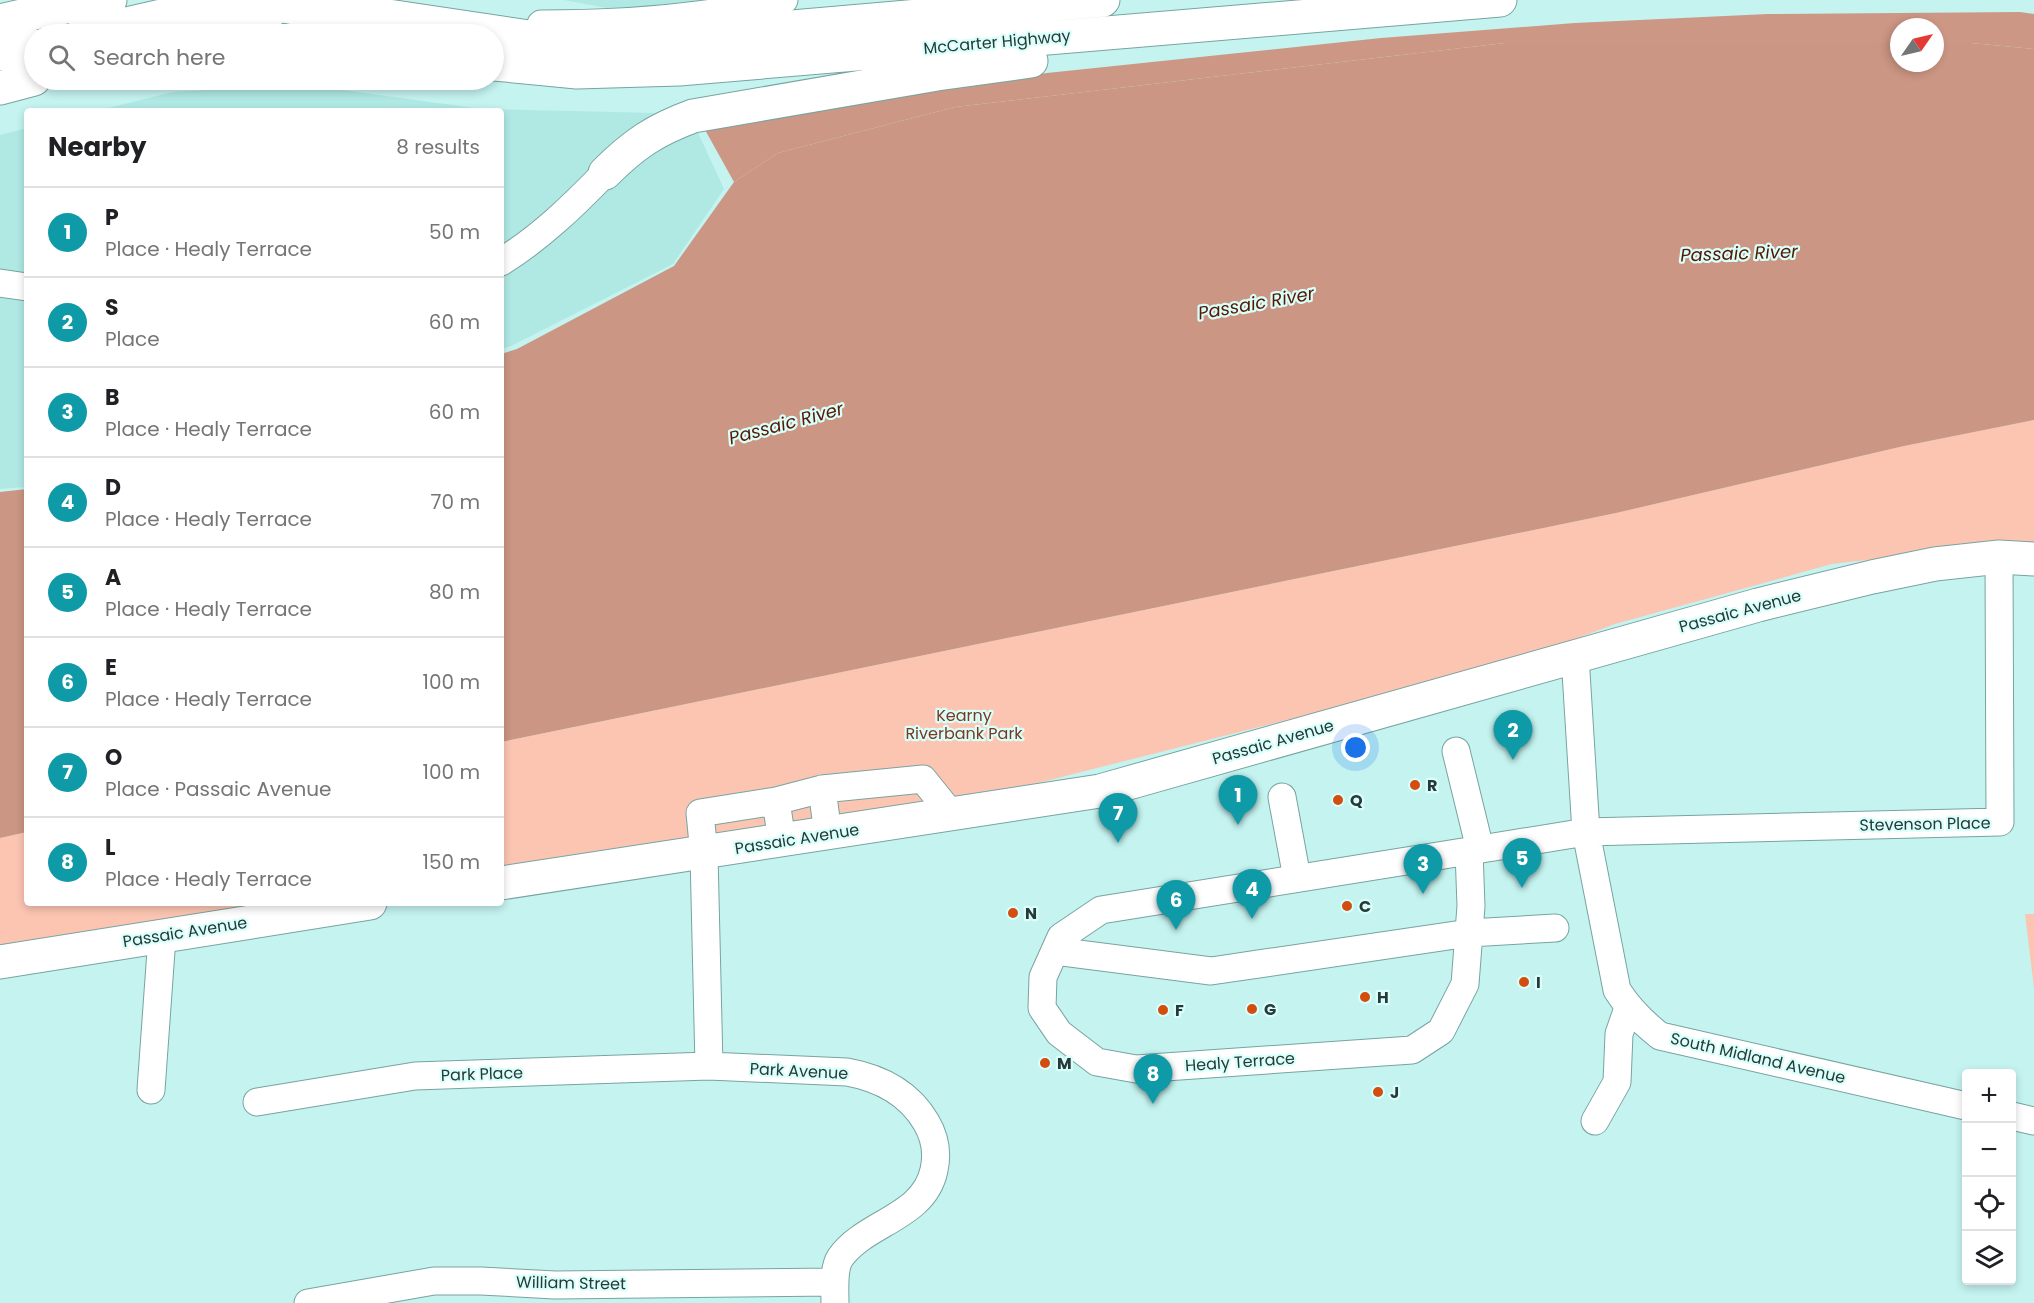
<!DOCTYPE html>
<meta charset="utf-8">
<style>
:root{--surface:#fff;--page:#f6f6f6;--text:#202124;--muted:#757577;--line:#e0e0e0;--accent:#db2777}
body{margin:0;font-family:Poppins,sans-serif;background:var(--page);color:var(--text)}
.controls{position:absolute;right:18px;bottom:18px;display:grid;overflow:hidden;border-radius:6px;box-shadow:0 3px 9px #0003}
.controls button{width:54px;height:54px;display:grid;place-items:center;padding:0;border:0;border-bottom:2px solid var(--line);background:var(--surface);color:var(--text);font:30px sans-serif}
.compass{position:absolute;left:1890px;top:18px;width:54px;height:54px;border-radius:50%;background:var(--surface);box-shadow:0 3px 9px #0003;rotate:56deg}
.you{position:absolute;left:1356px;top:748px;width:21px;height:21px;margin:-15px;border:4px solid #fff;border-radius:50%;background:#1a73e8;box-shadow:0 0 0 9px #1a73e833}
.badge{display:grid;place-items:center;width:39px;height:39px;border-radius:50%;background:var(--accent);color:#fff;font-size:20px;font-weight:700}
.pin{position:absolute;translate:-50% -50px;filter:drop-shadow(0 2px 3px #0008)}
.pin::after{content:'';position:absolute;top:32px;width:21px;height:18px;background:inherit;clip-path:polygon(0 0,100% 0,50% 100%)}
.list{margin:0;padding:0;list-style:none}
h2{display:flex;justify-content:space-between;align-items:center;height:78px;margin:0;padding:0 24px;font-size:26px}
h2 small{font-size:20px;font-weight:400;color:var(--muted)}
.list li{display:grid;grid-template-columns:39px 1fr auto;gap:18px;align-items:center;box-sizing:border-box;height:90px;padding:0 24px;border-top:2px solid var(--line)}
.list b{display:block;font-size:22px;white-space:nowrap}
.list p{margin:0;font-size:20px;white-space:nowrap;color:var(--muted)}
.list em{font-size:20px;font-style:normal;color:var(--muted)}
.icon{flex:none;width:33px;height:33px;fill:none;stroke:currentColor;stroke-width:2;stroke-linecap:round;stroke-linejoin:round}
.map{position:relative;flex:none;width:2034px;height:1303px;overflow:hidden}
.search{position:absolute;background:var(--surface);box-shadow:0 3px 9px #0003;left:24px;top:24px;width:480px;height:66px;display:flex;align-items:center;gap:15px;box-sizing:border-box;padding:0 21px;border-radius:33px;color:var(--muted);font-size:22px}
.panel{position:absolute;background:var(--surface);box-shadow:0 3px 9px #0003;left:24px;top:108px;width:480px;height:798px;border-radius:6px}
.map>svg:first-child{display:block}
.built{fill:#b0e9e4}
.green{fill:#fcc5b2}
.forest{fill:#cd9785}
.water{fill:#cb9683}
.lines{fill:none;stroke-linecap:round;stroke-linejoin:round}
.minor-casing{stroke:#77a4a1;stroke-width:29}
.major-casing{stroke:#77a4a1;stroke-width:35}
.highway-casing{stroke:#77a4a1;stroke-width:35}
.minor{stroke:#fff;stroke-width:27}
.major{stroke:#fff;stroke-width:33}
.highway{stroke:#fff;stroke-width:33}
.poi-dot{fill:#d24d0e;stroke:#d9fffb;stroke-width:2}
.labels{text-anchor:middle;dominant-baseline:central;stroke-width:4.5;stroke-linejoin:round;paint-order:stroke}
.street-label{font-size:16px;fill:#273938;stroke:#d9fffb}
.park-label{font-size:16px;fill:#7b3820;stroke:#d9fffb}
.poi-label{font-size:16px;font-weight:bold;fill:#273938;stroke:#d9fffb;text-anchor:start}
.water-label{font-size:18px;font-style:italic;fill:#571700;stroke:#d9fffb}
</style>
<div class="map">
<svg width="2034" height="1303" viewBox="0 0 2034 1303">
<rect width="100%" height="100%" fill="#c4f3f0"/>
<path class="built" d="M564,0H798L772,5L634,13Z
M299,84L481,109L656,113L688,111L724,189L673,264L511,346L501,349V111H96L173,92Z
M27,128V487L0,489V135Z"/>
<path class="green" d="M2034,420V546L1996,545L1832,564L1615,624L1511,663L975,799L501,868V742L1616,513L1904,446Z
M27,832V903H281L0,947V838Z
M2025,914H2034V988Z"/>
<path class="forest" d="M2020,12L2034,14V49L1971,43H1935V27H1899V43H1505L955,107L778,153L734,182L704,128L847,100L1047,73L1381,38L1575,23L1768,14Z"/>
<path class="water" d="M1505,43H1899V63H1935V43H1971L2034,49V420L1904,446L1616,513L501,742V354L517,349L674,266L734,182L778,153L955,107Z
M27,489V832L0,838V492Z"/>
<g class="lines">
<defs>
<path id="minor" d="M541,24C622,24 705,18 784,0
M501,262C541,237 573,206 605,173
M0,283L27,287
M1575,656L1586,832L1617,990C1629,1009 1642,1022 1660,1036L1966,1106
M1456,751L1480,849
M1282,797L1297,878
M776,801L822,789
M828,834L822,789L923,779L952,815
M1469,851L1471,906L1465,984L1441,1031L1412,1050L1136,1069L1097,1062L1059,1033L1042,1008L1043,977L1061,937L1101,910Z
M1469,851L1586,832L2000,822L1999,557
M1055,951L1211,971L1469,933L1555,928
M709,1066L704,854L700,813L776,801L782,841
M151,1090L162,937
M257,1102L415,1076L709,1066L847,1072C880,1078 909,1093 926,1122C935,1137 938,1152 934,1170C924,1218 865,1222 840,1258C833,1269 835,1290 835,1303
M2012,1116L2034,1121
M1595,1121L1617,1082L1619,1034L1628,1008
M308,1303L434,1281H481L555,1285L835,1282"/>
<path id="major" d="M501,883L1100,791L1758,605L1872,577L1935,564L1999,557L2034,559
M0,962L370,903"/>
<path id="highway" d="M251,0L300,9L381,15L529,37L578,40L676,37L1103,0
M0,21L48,10L110,0
M82,34L166,15L235,10L274,9
M0,54L34,46
M494,64L577,72L679,69L1500,0
M0,88L34,79
M605,173C634,144 655,130 693,116L937,74L1031,61"/>
</defs>
<use href="#minor" class="minor-casing"/>
<use href="#major" class="major-casing"/>
<use href="#highway" class="highway-casing"/>
<use href="#minor" class="minor"/>
<use href="#major" class="major"/>
<use href="#highway" class="highway"/>
</g>
<g class="poi-dot">
<circle cx="1415" cy="785" r="6"/>
<circle cx="1338" cy="800" r="6"/>
<circle cx="1347" cy="906" r="6"/>
<circle cx="1013" cy="913" r="6"/>
<circle cx="1524" cy="982" r="6"/>
<circle cx="1365" cy="997" r="6"/>
<circle cx="1252" cy="1009" r="6"/>
<circle cx="1163" cy="1010" r="6"/>
<circle cx="1045" cy="1063" r="6"/>
<circle cx="1378" cy="1092" r="6"/>
</g>
<g class="labels">
<g class="street-label">
<text transform="translate(997 42) rotate(-5)">McCarter Highway</text>
<text transform="translate(1740 611) rotate(-15)">Passaic Avenue</text>
<text transform="translate(1273 742) rotate(-16)">Passaic Avenue</text>
<text transform="translate(1925 824) rotate(-1)">Stevenson Place</text>
<text transform="translate(797 839) rotate(-9)">Passaic Avenue</text>
<text transform="translate(185 932) rotate(-9)">Passaic Avenue</text>
<text transform="translate(1758 1058) rotate(13)">South Midland Avenue</text>
<text transform="translate(1240 1062) rotate(-4)">Healy Terrace</text>
<text transform="translate(799 1071) rotate(3)">Park Avenue</text>
<text transform="translate(482 1074) rotate(-2)">Park Place</text>
<text transform="translate(571 1283) rotate(1)">William Street</text>
</g>
<g class="park-label">
<text x="964" y="715">Kearny<tspan x="964" dy="18">Riverbank Park</tspan></text>
</g>
<g class="poi-label">
<text x="1427" y="785">R</text>
<text x="1350" y="800">Q</text>
<text x="1359" y="906">C</text>
<text x="1025" y="913">N</text>
<text x="1536" y="982">I</text>
<text x="1377" y="997">H</text>
<text x="1264" y="1009">G</text>
<text x="1175" y="1010">F</text>
<text x="1057" y="1063">M</text>
<text x="1390" y="1092">J</text>
</g>
<g class="water-label">
<text transform="translate(1739 253) rotate(-2)">Passaic River</text>
<text transform="translate(1256 303) rotate(-10)">Passaic River</text>
<text transform="translate(786 423) rotate(-15)">Passaic River</text>
</g>
</g>
</svg>
<div class="controls">
<button>+</button>
<button>−</button>
<button><svg class="icon" aria-label="locate" viewBox="0 0 24 24"><circle cx="12" cy="12" r="6"/><path d="M12 2v4M12 18v4M2 12h4M18 12h4"/></svg></button>
<button><svg class="icon" aria-label="layers" viewBox="0 0 24 24"><path d="M12 4l9 5-9 5-9-5zM3 14l9 5 9-5"/></svg></button>
</div>
<svg class="compass" viewBox="-18 -18 36 36"><path d="M0-13l5 13h-10z" fill="#e53935"/><path d="M0 13l5-13h-10z" fill="#757577"/></svg>
<div class="you"></div>
<div class="pin badge" style="left:1238px;top:825px;background:#0f9aa8">1</div>
<div class="pin badge" style="left:1513px;top:760px;background:#0f9aa8">2</div>
<div class="pin badge" style="left:1423px;top:894px;background:#0f9aa8">3</div>
<div class="pin badge" style="left:1252px;top:919px;background:#0f9aa8">4</div>
<div class="pin badge" style="left:1522px;top:888px;background:#0f9aa8">5</div>
<div class="pin badge" style="left:1176px;top:930px;background:#0f9aa8">6</div>
<div class="pin badge" style="left:1118px;top:843px;background:#0f9aa8">7</div>
<div class="pin badge" style="left:1153px;top:1104px;background:#0f9aa8">8</div>
<div class="search"><svg class="icon" aria-label="search" viewBox="0 0 24 24"><circle cx="10" cy="10" r="6"/><path d="M15 15l6 6"/></svg>Search here</div>
<section class="panel">
<h2>Nearby<small>8 results</small></h2>
<ul class="list">
<li><span class="badge" style="background:#0f9aa8">1</span><div><b>P</b><p>Place · Healy Terrace</p></div><em>50 m</em></li>
<li><span class="badge" style="background:#0f9aa8">2</span><div><b>S</b><p>Place</p></div><em>60 m</em></li>
<li><span class="badge" style="background:#0f9aa8">3</span><div><b>B</b><p>Place · Healy Terrace</p></div><em>60 m</em></li>
<li><span class="badge" style="background:#0f9aa8">4</span><div><b>D</b><p>Place · Healy Terrace</p></div><em>70 m</em></li>
<li><span class="badge" style="background:#0f9aa8">5</span><div><b>A</b><p>Place · Healy Terrace</p></div><em>80 m</em></li>
<li><span class="badge" style="background:#0f9aa8">6</span><div><b>E</b><p>Place · Healy Terrace</p></div><em>100 m</em></li>
<li><span class="badge" style="background:#0f9aa8">7</span><div><b>O</b><p>Place · Passaic Avenue</p></div><em>100 m</em></li>
<li><span class="badge" style="background:#0f9aa8">8</span><div><b>L</b><p>Place · Healy Terrace</p></div><em>150 m</em></li>
</ul>
</section>
</div>
